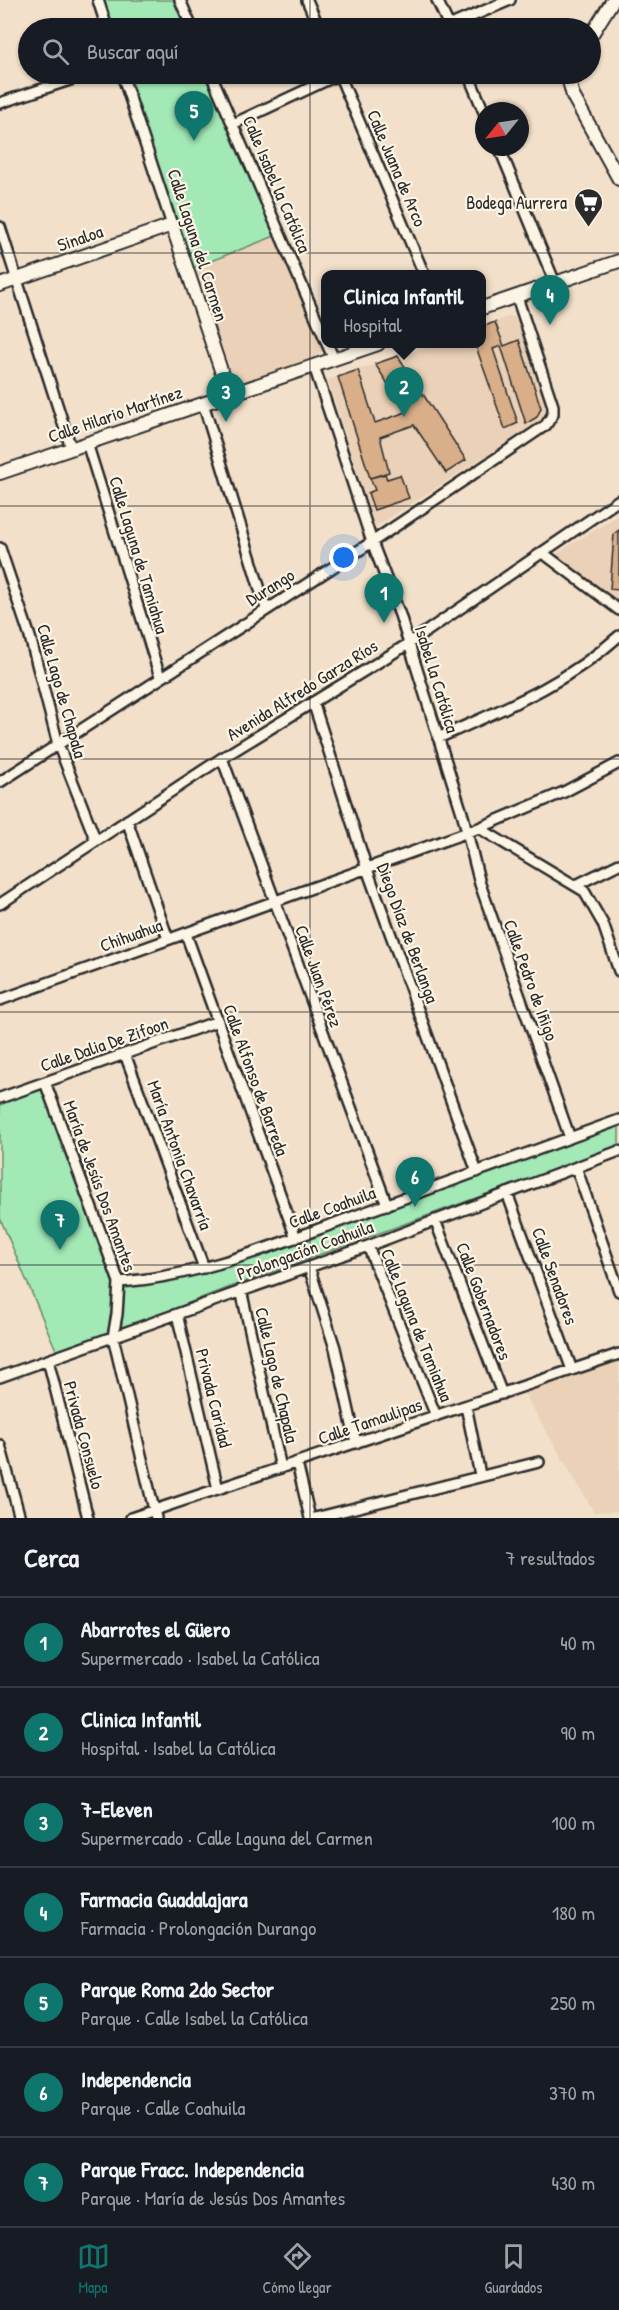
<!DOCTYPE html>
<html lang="es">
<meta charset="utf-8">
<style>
:root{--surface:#171b24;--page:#242831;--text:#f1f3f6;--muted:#9ea1a6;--line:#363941;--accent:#0f766e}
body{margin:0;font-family:"Patrick Hand",sans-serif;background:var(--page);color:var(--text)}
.compass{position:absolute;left:475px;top:102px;width:54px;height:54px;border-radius:50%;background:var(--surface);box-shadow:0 2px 4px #0004;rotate:240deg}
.you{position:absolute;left:344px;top:558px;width:21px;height:21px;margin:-15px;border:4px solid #fff;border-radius:50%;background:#1a73e8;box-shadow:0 0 0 9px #1a73e833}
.badge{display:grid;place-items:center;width:39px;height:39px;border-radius:50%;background:var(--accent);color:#fff;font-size:20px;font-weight:700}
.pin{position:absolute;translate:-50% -50px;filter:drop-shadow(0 2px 3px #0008)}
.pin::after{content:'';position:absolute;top:32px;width:21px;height:18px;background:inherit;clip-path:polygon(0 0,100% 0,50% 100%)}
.popup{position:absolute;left:321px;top:270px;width:165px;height:78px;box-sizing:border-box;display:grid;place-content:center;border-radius:12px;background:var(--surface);filter:drop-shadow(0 2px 4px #0005);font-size:20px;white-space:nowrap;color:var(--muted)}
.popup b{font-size:22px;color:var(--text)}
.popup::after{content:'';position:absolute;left:50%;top:100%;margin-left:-12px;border:12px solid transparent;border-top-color:var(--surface)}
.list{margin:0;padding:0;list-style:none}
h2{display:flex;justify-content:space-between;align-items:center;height:78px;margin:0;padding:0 24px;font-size:26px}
h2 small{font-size:20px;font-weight:400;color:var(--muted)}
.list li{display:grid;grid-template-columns:39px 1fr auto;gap:18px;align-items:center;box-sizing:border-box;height:90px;padding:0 24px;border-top:2px solid var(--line)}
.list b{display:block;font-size:22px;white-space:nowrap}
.list p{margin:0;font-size:20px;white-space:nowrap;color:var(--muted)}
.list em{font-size:20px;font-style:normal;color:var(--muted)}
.icon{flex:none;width:33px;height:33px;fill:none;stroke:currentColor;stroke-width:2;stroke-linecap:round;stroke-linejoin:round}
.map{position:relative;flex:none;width:619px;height:1518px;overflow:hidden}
.search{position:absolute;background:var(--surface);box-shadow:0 2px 4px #0004;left:18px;right:18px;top:18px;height:66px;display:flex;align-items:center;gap:15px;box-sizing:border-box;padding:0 21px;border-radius:33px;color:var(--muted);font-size:22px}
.sheet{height:708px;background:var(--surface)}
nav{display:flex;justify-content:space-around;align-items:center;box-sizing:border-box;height:84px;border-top:2px solid var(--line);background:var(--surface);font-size:16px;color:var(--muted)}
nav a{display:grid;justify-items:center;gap:3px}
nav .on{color:var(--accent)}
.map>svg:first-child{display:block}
.built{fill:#ead1b7}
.green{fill:#a2e9b6;stroke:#668a70;stroke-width:1.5}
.building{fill:#d9af8a;stroke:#2b2b2b;stroke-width:1.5}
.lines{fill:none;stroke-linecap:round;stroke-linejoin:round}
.minor-casing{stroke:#2b2b2b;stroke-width:14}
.tertiary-casing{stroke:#2b2b2b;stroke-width:16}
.minor{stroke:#fcf5e5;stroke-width:9}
.tertiary{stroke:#fcf5e5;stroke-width:12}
.grid{fill:none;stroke:#2b2b2b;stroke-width:1.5;stroke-opacity:0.55}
.labels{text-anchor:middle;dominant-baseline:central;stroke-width:4.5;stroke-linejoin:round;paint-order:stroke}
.street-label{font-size:18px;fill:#2b2b2b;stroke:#fcf5e5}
.poi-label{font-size:18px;fill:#2b2b2b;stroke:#fcf5e5;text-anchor:end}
</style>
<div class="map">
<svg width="619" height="1518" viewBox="0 0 619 1518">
<rect width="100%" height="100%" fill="#f2e0ca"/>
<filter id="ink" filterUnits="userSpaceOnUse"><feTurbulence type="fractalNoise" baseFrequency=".0167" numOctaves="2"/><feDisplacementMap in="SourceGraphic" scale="12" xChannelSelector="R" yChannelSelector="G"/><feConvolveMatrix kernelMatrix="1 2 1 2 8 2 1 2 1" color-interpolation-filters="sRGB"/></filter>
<g filter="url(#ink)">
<path class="built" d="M280,234L324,346L323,351L314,357L250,380H237L232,373L193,268Z
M510,316L519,319L547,410L543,419L375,527L328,380L436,344H482V327Z
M619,515V605L551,557Z
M619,1359V1511L594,1512L524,1393Z"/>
<path class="green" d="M98,0H181L193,28H107Z
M122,74H212L280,234L193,268Z
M45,1082L119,1282L204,1268L619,1124V1146L211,1294L59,1357L0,1218V1098Z"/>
<path class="building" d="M495,322L504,346L519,340L541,408L537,417L526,424L501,346L493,349L518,423L505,429L475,344H482V327Z
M398,356L466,460L446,473L414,425L380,437L389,472L370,478L338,377L358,370L375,423L406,412L375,364Z
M385,474L387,479L400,475L409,498L374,510L368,493L375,490L370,478Z
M619,530V590L610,589L614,534Z"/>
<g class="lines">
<defs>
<path id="minor" d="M98,0L107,28
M180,0L192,28
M307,0L319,28
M437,0L450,28
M444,28L510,0
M122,74L172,225
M211,74L326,341
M339,74L424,274
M468,74L484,112
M0,103L88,74
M233,124L340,74
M499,147L555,283
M0,227L71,448
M327,344L334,359
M314,366L372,542L400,615L463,816L480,884L570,1138
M203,403L266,609
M87,443L160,677
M0,548L30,637L58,744L96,841
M543,553L619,610
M313,702L367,869L477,1172
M438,738C505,708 563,686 619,636
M222,758L387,1205
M0,782L372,542L546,425L553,414V406L517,297
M127,820L168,939
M479,828L564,792L619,763
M576,885L619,864
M0,904L222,758L408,644L619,500
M186,934L296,1238
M0,1000L479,828L584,891L603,924L619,971
M125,1054L204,1268
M45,1082L119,1282L117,1314L113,1337L156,1518
M0,1098L218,1021
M576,1167L619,1291
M507,1193L572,1370
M435,1220L502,1394
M368,1246L436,1416
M309,1267L335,1348L356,1443
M119,1282C197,1277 269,1247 341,1221C434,1188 526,1153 619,1120
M241,1290L281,1468
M177,1314L218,1489
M48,1360L88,1518
M0,1377L368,1246L619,1151
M466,1406L480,1475
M0,1445L20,1518
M297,1463L310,1518
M131,1518L619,1354
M315,1518L539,1462"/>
<path id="tertiary" d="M590,37L613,0
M570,74L569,81L573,96L619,179
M0,285L172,225L229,394
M482,308L619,261
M0,473L378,344"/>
</defs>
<use href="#minor" class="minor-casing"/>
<use href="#tertiary" class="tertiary-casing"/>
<use href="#minor" class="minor"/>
<use href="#tertiary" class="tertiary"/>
</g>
</g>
<path class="grid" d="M310,0V28M310,74V1518M0,253H619M0,506H619M0,759H619M0,1012H619M0,1265H619"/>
<defs>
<symbol id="supermarket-pin" viewBox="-11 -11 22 30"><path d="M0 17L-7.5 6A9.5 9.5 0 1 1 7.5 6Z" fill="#2b2b2b" stroke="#fcf5e5"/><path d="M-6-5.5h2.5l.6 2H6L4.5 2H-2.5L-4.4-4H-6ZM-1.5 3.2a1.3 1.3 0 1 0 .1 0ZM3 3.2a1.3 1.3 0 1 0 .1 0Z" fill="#fff"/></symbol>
</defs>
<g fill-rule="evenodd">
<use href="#supermarket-pin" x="572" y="186" width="33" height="45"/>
</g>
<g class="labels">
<g class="street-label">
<text transform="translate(397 168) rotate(67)">Calle Juana de Arco</text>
<text transform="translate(277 184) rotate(67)">Calle Isabel la Católica</text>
<text transform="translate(80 238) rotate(-19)">Sinaloa</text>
<text transform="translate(198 245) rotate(72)">Calle Laguna del Carmen</text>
<text transform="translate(115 414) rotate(-19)">Calle Hilario Martínez</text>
<text transform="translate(139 555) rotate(73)">Calle Laguna de Tamiahua</text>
<text transform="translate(270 587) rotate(-32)">Durango</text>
<text transform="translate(437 679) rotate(73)">Isabel la Católica</text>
<text transform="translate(302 690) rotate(-32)">Avenida Alfredo Garza Ríos</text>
<text transform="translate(62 691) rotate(74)">Calle Lago de Chapala</text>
<text transform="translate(408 933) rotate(70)">Diego Díaz de Berlanga</text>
<text transform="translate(131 935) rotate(-20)">Chihuahua</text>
<text transform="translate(319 976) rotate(70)">Calle Juan Pérez</text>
<text transform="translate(531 980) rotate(70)">Calle Pedro de Iñigo</text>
<text transform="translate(104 1044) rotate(-19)">Calle Dalia De Zifoon</text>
<text transform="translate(256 1080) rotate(70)">Calle Alfonso de Barreda</text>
<text transform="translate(180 1155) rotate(70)">María Antonia Chavarría</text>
<text transform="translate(100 1186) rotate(70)">María de Jesús Dos Amantes</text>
<text transform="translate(332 1207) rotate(-20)">Calle Coahuila</text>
<text transform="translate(305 1250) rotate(-20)">Prolongación Coahuila</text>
<text transform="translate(555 1276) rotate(70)">Calle Senadores</text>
<text transform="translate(484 1301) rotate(69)">Calle Gobernadores</text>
<text transform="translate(417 1325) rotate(68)">Calle Laguna de Tamiahua</text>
<text transform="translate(277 1375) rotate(77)">Calle Lago de Chapala</text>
<text transform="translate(214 1398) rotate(76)">Privada Caridad</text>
<text transform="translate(370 1421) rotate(-19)">Calle Tamaulipas</text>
<text transform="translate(84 1435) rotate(75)">Privada Consuelo</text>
</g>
<g class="poi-label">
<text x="567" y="202">Bodega Aurrera</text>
</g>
</g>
</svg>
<svg class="compass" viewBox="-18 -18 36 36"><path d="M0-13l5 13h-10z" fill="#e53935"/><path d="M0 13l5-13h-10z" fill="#9ea1a6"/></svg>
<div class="you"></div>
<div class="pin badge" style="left:384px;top:623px">1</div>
<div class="pin badge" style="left:404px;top:417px">2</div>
<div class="popup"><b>Clinica Infantil</b>Hospital</div>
<div class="pin badge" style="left:226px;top:422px">3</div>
<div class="pin badge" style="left:550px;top:325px">4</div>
<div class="pin badge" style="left:194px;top:141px">5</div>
<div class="pin badge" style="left:415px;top:1207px">6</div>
<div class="pin badge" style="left:60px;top:1250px">7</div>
<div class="search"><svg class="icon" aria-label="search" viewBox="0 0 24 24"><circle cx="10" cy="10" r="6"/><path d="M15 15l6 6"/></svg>Buscar aquí</div>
</div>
<section class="sheet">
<h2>Cerca<small>7 resultados</small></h2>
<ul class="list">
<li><span class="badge">1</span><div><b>Abarrotes el Güero</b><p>Supermercado · Isabel la Católica</p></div><em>40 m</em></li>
<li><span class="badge">2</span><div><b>Clinica Infantil</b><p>Hospital · Isabel la Católica</p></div><em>90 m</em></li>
<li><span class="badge">3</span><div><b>7-Eleven</b><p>Supermercado · Calle Laguna del Carmen</p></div><em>100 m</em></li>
<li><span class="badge">4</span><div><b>Farmacia Guadalajara</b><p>Farmacia · Prolongación Durango</p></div><em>180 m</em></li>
<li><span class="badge">5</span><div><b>Parque Roma 2do Sector</b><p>Parque · Calle Isabel la Católica</p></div><em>250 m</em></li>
<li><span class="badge">6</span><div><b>Independencia</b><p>Parque · Calle Coahuila</p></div><em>370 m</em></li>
<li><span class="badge">7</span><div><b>Parque Fracc. Independencia</b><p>Parque · María de Jesús Dos Amantes</p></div><em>430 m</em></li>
</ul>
</section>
<nav>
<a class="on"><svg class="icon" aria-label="map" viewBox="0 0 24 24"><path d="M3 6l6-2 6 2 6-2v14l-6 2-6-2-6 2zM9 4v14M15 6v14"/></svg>Mapa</a>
<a><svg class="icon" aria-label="directions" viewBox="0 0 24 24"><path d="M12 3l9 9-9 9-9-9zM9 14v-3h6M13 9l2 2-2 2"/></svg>Cómo llegar</a>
<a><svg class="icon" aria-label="saved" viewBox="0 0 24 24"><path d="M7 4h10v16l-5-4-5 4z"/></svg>Guardados</a>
</nav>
